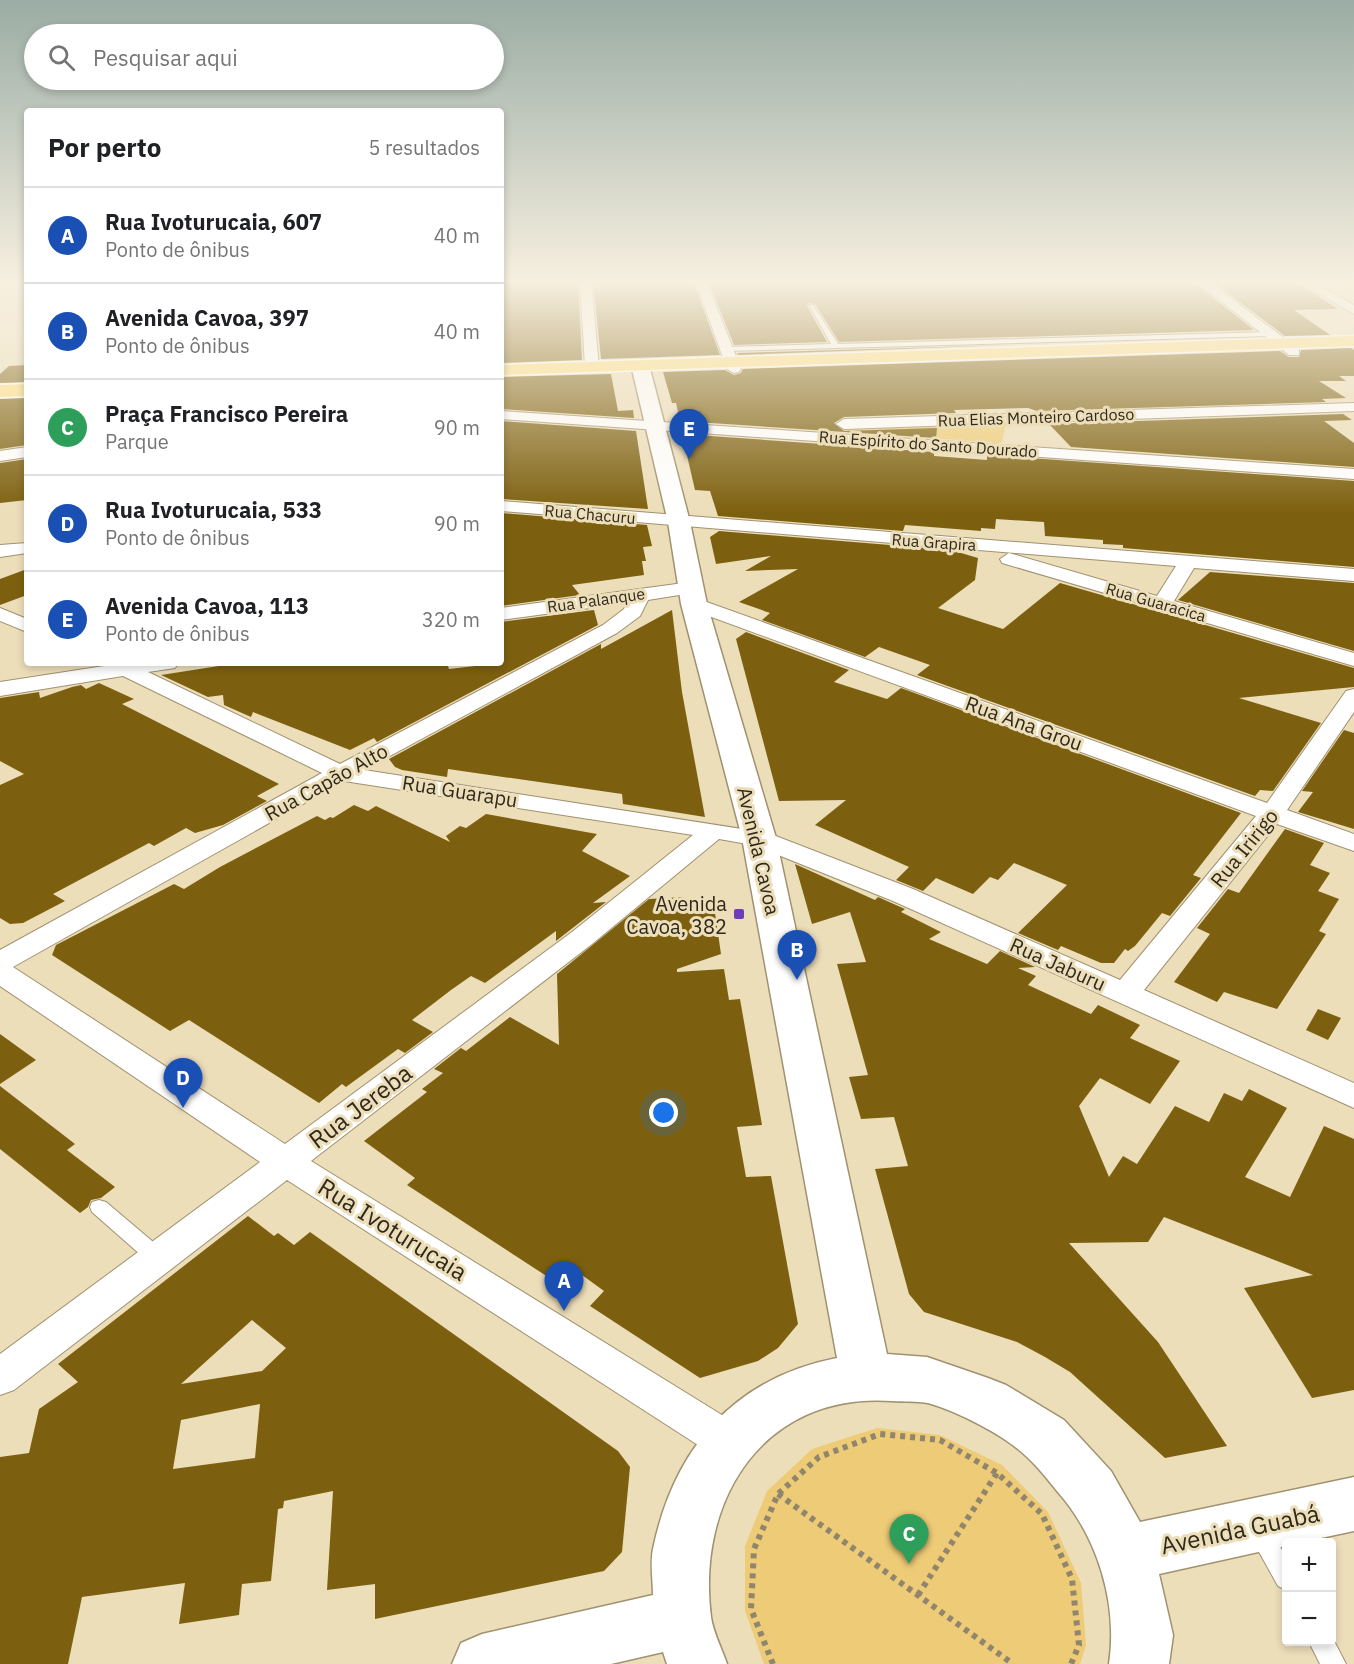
<!DOCTYPE html>
<html lang="pt">
<meta charset="utf-8">
<style>
:root{--surface:#fff;--page:#f2f2f2;--text:#202124;--muted:#757577;--line:#e0e0e0;--accent:#1a73e8}
body{margin:0;font-family:"IBM Plex Sans",sans-serif;background:var(--page);color:var(--text)}
.controls{position:absolute;right:18px;bottom:18px;display:grid;overflow:hidden;border-radius:6px;box-shadow:0 3px 9px #0003}
.controls button{width:54px;height:54px;display:grid;place-items:center;padding:0;border:0;border-bottom:2px solid var(--line);background:var(--surface);color:var(--text);font:30px sans-serif}
.you{position:absolute;left:664px;top:1113px;width:21px;height:21px;margin:-15px;border:4px solid #fff;border-radius:50%;background:#1a73e8;box-shadow:0 0 0 9px #1a73e833}
.badge{display:grid;place-items:center;width:39px;height:39px;border-radius:50%;background:var(--accent);color:#fff;font-size:20px;font-weight:700}
.pin{position:absolute;translate:-50% -50px;filter:drop-shadow(0 2px 3px #0008)}
.pin::after{content:'';position:absolute;top:32px;width:21px;height:18px;background:inherit;clip-path:polygon(0 0,100% 0,50% 100%)}
.list{margin:0;padding:0;list-style:none}
h2{display:flex;justify-content:space-between;align-items:center;height:78px;margin:0;padding:0 24px;font-size:26px}
h2 small{font-size:20px;font-weight:400;color:var(--muted)}
.list li{display:grid;grid-template-columns:39px 1fr auto;gap:18px;align-items:center;box-sizing:border-box;height:96px;padding:0 24px;border-top:2px solid var(--line)}
.list b{display:block;font-size:22px;white-space:nowrap}
.list p{margin:0;font-size:20px;white-space:nowrap;color:var(--muted)}
.list em{font-size:20px;font-style:normal;color:var(--muted)}
.icon{flex:none;width:33px;height:33px;fill:none;stroke:currentColor;stroke-width:2;stroke-linecap:round;stroke-linejoin:round}
.map{position:relative;flex:none;width:1354px;height:1664px;overflow:hidden}
.search{position:absolute;background:var(--surface);box-shadow:0 3px 9px #0003;left:24px;top:24px;width:480px;height:66px;display:flex;align-items:center;gap:15px;box-sizing:border-box;padding:0 21px;border-radius:33px;color:var(--muted);font-size:22px}
.panel{position:absolute;background:var(--surface);box-shadow:0 3px 9px #0003;left:24px;top:108px;width:480px;height:558px;border-radius:6px}
.map>svg:first-child{display:block}
.green{fill:#eecb76}
.building{fill:#7d600f;fill-rule:evenodd}
.lines{fill:none;stroke-linecap:round;stroke-linejoin:round}
.service-casing{stroke:#a09170;stroke-width:2}
.minor-casing{stroke:#a09170;stroke-width:2}
.tertiary-casing{stroke:#a09170;stroke-width:3}
.primary-casing{stroke:#fff;stroke-width:3}
.path{stroke:#90866d;stroke-width:6;stroke-dasharray:5 5;stroke-linecap:butt}
.service{fill:#fff;fill-rule:evenodd}
.minor{fill:#fff;fill-rule:evenodd}
.tertiary{fill:#fff;fill-rule:evenodd}
.primary{fill:#fedd7f;fill-rule:evenodd}
.poi-dot{fill:#6d3eb5;stroke:#eddeba;stroke-width:2}
.labels{text-anchor:middle;dominant-baseline:central;stroke-width:6;stroke-linejoin:round;paint-order:stroke}
.far-street-label{font-size:16px;fill:#2f291c;stroke:#eddeba}
.street-label{font-size:20px;fill:#2f291c;stroke:#eddeba}
.poi-label{font-size:20px;fill:#2f291c;stroke:#eddeba;text-anchor:end}
.near-street-label{font-size:24px;fill:#2f291c;stroke:#eddeba}
</style>
<div class="map">
<svg width="1354" height="1664" viewBox="0 0 1354 1664">
<rect width="100%" height="100%" fill="#eddeba"/>
<path class="green" d="M1006,424L1002,442L999,443L821,430Z
M877,1428L940,1435L1002,1465L1048,1512L1081,1583L1086,1645L1080,1664H764L745,1611V1546L767,1491L812,1449Z"/>
<path class="building" d="M501,280H578L582,360L501,363Z
M593,280H693L720,355L601,359Z
M708,280L1192,281L1254,330L839,342L815,304L809,303L807,306L827,342L734,345Z
M1210,280H1293L1338,309L1294,310L1330,335L1285,336Z
M1009,345L738,355L737,353Z
M1351,348L1354,350V376H1339L1346,381H1319L1346,398L1322,399L1326,402L1037,411L1028,408L954,410L956,413L844,417L834,423L844,431L937,428L936,438L680,421L676,403H672L663,372L725,370L734,375L741,373L743,369L1280,351L1289,357H1299L1301,350Z
M27,365V382L0,383V374L9,366Z
M611,374L618,411L633,410L634,418L501,409V377Z
M27,398V445L0,449V399Z
M1343,414L1352,420L1324,421L1354,443V467L1071,447L1049,424Z
M501,421L636,431L648,509L501,499Z
M682,434L934,452V456L987,460V455L1354,481V567L1123,548V545L1103,544V540L1045,536L1044,522L996,519L995,529L981,528V531L905,525L903,531L718,516L710,491L695,490Z
M27,459V500L0,503V463Z
M501,513L647,525L652,546L643,547L646,561H642L644,575L572,585L580,595L501,606Z
M719,531L951,550L978,558L975,580L938,608L1003,629L1060,583L1354,668V687L1239,698L1321,723L1273,791L1260,790L1255,796L917,675L930,665L879,647L865,657L762,620L770,613L739,602L798,569L745,571L771,556L716,564L710,537Z
M27,569V595L0,605V579Z
M1210,572L1354,583V651L1178,600Z
M594,610L598,625L377,742L374,738L350,750L253,712L251,717L224,705L223,695L208,697L161,675L238,663H447L449,669L501,663V622Z
M672,610L682,692L705,817L623,804L622,794L448,769L447,777L402,770L395,767L389,759L601,644V649Z
M746,632L849,670L834,682L887,699L901,688L1241,813L1193,875L1201,878L1170,916L1162,913L1135,946L1128,951L1125,949L1114,963H1101L1061,946L1058,950L1018,933L1067,885L1014,863L998,880L990,877L973,894L936,878L923,891L896,880L909,867L815,825L846,800L779,801L736,639Z
M99,683L134,699L122,704L279,784L257,796L267,801L223,825L195,833L186,828L154,846L149,843L53,894L65,901L23,923L10,924L0,918V785L24,774L0,761V698L39,692L40,698L72,687L81,685L86,689Z
M1344,730L1354,733V829L1298,812L1313,792L1302,791Z
M354,805L368,811L376,806L450,842L446,836L460,826L466,828L486,814L597,834L582,851L630,876L593,903L606,902L556,941V931L485,983L471,976L451,990L412,1020L433,1032L405,1053L398,1049L346,1087L342,1084L319,1103L189,1020L170,1031L52,955L56,945L174,884L184,889L220,867L317,816L325,820L330,817L333,818Z
M1285,829L1324,843L1310,865L1330,873L1318,891L1339,899L1319,931L1326,934L1277,1009L1224,992L1217,1002L1174,982L1210,934L1197,928L1228,889L1239,893Z
M795,864L875,900L878,897L905,909L901,912L941,932L929,939L987,964L1000,951L1035,967L1018,968L1036,976L1028,985L1091,1014L1098,1005L1140,1025L1130,1038L1180,1061L1150,1104L1100,1078L1079,1106L1109,1177L1123,1156L1137,1164L1175,1106L1209,1122L1224,1093L1242,1101L1249,1089L1287,1108L1245,1177L1290,1197L1324,1126L1354,1139V1390L1312,1398L1244,1288L1313,1275L1164,1217L1148,1242L1069,1243L1158,1342L1227,1446L1165,1458L1070,1372L1045,1357L1017,1342L924,1312L909,1294L875,1169L908,1166L894,1117L861,1119L849,1077L868,1075L837,964L866,962L850,912L812,924Z
M684,897L685,906H714L721,954L677,969V972L724,969L729,1000L740,999L762,1125L737,1127L746,1177L771,1176L798,1324L778,1348L758,1361L700,1378L590,1306L604,1291L567,1264L551,1279L407,1185L415,1178L364,1141L427,1092L422,1089L443,1073L434,1069L461,1048L466,1051L510,1017L559,1045L557,974L649,899Z
M1318,1009L1341,1018L1328,1040L1306,1030Z
M0,1034L36,1060L0,1084Z
M0,1086L75,1144L67,1150L115,1187L101,1198L91,1200L88,1207L80,1213L0,1149Z
M248,1216L274,1236L278,1233L294,1245L310,1232L618,1451L630,1467L622,1552L604,1571L375,1619V1584L327,1590L333,1491L284,1501L283,1508L278,1509L271,1581L242,1584L239,1615L179,1624L185,1583L82,1597L68,1664H0V1457L29,1453L39,1409L78,1382L58,1364ZM252,1320L286,1348L262,1371L181,1384ZM260,1404L255,1458L173,1469L181,1420Z"/>
<g class="lines">
<defs>
<path id="service" d="M809,305H813L838,344L1273,332L1276,334L1273,336L725,351L721,349L725,347L831,344Z
M99,1200L106,1202L165,1252L168,1258L165,1264L158,1266L151,1264L92,1212L90,1207L92,1202Z
M1260,1523L1268,1526L1286,1557V1590L1278,1586L1249,1534L1252,1526Z
M1332,1637L1346,1664H1320L1309,1642H1332Z"/>
<path id="minor" d="M580,280H591L599,367L592,371L585,367Z
M695,280H706L741,369L739,372L734,373L727,369Z
M1194,280H1206L1299,349V355H1289Z
M1295,280H1309L1354,305V314Z
M1354,403V411L844,429L836,424L844,419Z
M501,411L1354,469V479L501,419Z
M27,447V457L0,461V451Z
M501,501L1354,569V581L1194,568L1174,601L1354,653V666L1002,563L1000,559L1009,553L1157,596L1176,566L501,511Z
M27,543V553L0,557V545Z
M691,582L701,588L698,592L648,600L640,616L617,633L364,770L768,833L913,889L1120,980L1256,816L687,608L684,604L687,600H701L1267,803L1346,691L1354,689V712L1287,810L1354,834V851L1277,824L1144,990L1354,1083V1108L893,901L753,845L719,839L592,944L311,1161L743,1428L749,1442L743,1456L729,1461L715,1456L287,1180L14,1390L0,1395V1354L260,1162L0,986V950L322,773L123,676L0,696V682L104,666L101,663H178L175,668L148,672L340,764L603,625L624,609L627,603L501,620V608ZM344,781L693,835L572,932L285,1144L13,967Z
M0,608L27,619V632L0,621Z"/>
<path id="tertiary" d="M640,360L649,365L690,522L707,604L776,838L887,1354L927,1357L988,1378L1006,1385L1064,1420L1111,1471L1140,1522L1354,1477V1531L1302,1542H1286V1546L1159,1574L1173,1635L1169,1664H1109C1118,1604 1098,1537 1057,1491C1048,1480 1038,1467 1027,1457C1006,1436 957,1411 928,1403C917,1401 903,1402 892,1401C764,1392 696,1499 711,1617C713,1632 722,1649 727,1664H667L663,1652L611,1664H452L461,1643L482,1634L653,1595C653,1581 650,1564 653,1549C674,1448 734,1378 837,1358L742,838L681,604L668,522L631,365Z"/>
<path id="primary" d="M1354,336V346L501,375V365Z
M27,384V396L0,397V385Z"/>
</defs>
<use href="#service" class="service-casing"/>
<use href="#minor" class="minor-casing"/>
<use href="#tertiary" class="tertiary-casing"/>
<use href="#primary" class="primary-casing"/>
<path class="path" d="M778,1494L1013,1664
M918,1595L997,1473
M773,1664L751,1609L754,1549L778,1494L819,1457L880,1434L940,1440L997,1473L1042,1514L1072,1579L1079,1645L1071,1664"/>
<use href="#service" class="service"/>
<use href="#minor" class="minor"/>
<use href="#tertiary" class="tertiary"/>
<use href="#primary" class="primary"/>
</g>
<linearGradient id="sky" x2="0" y2="1"><stop stop-color="#9aaca4"/><stop offset="0.55" stop-color="#f7f0e0"/><stop offset="1" stop-color="#f7f0e0" stop-opacity="0"/></linearGradient>
<rect width="1354" height="513" fill="url(#sky)"/>
<rect class="poi-dot" x="733" y="908" width="12" height="12" rx="3"/>
<g class="labels">
<g class="far-street-label">
<text transform="translate(1036 417) rotate(-2)">Rua Elias Monteiro Cardoso</text>
<text transform="translate(928 444) rotate(4)">Rua Espírito do Santo Dourado</text>
<text transform="translate(590 514) rotate(5)">Rua Chacuru</text>
<text transform="translate(934 542) rotate(4)">Rua Grapira</text>
<text transform="translate(596 600) rotate(-8)">Rua Palanque</text>
<text transform="translate(1156 602) rotate(16)">Rua Guaracica</text>
</g>
<g class="street-label">
<text transform="translate(1024 723) rotate(20)">Rua Ana Grou</text>
<text transform="translate(326 782) rotate(-29)">Rua Capão Alto</text>
<text transform="translate(460 791) rotate(9)">Rua Guarapu</text>
<text transform="translate(1244 848) rotate(-51)">Rua Iririgo</text>
<text transform="translate(759 851) rotate(77)">Avenida Cavoa</text>
<text transform="translate(1058 964) rotate(24)">Rua Jaburu</text>
</g>
<g class="poi-label">
<text x="727" y="903">Avenida<tspan x="727" dy="23">Cavoa, 382</tspan></text>
</g>
<g class="near-street-label">
<text transform="translate(360 1106) rotate(-37)">Rua Jereba</text>
<text transform="translate(393 1229) rotate(32)">Rua Ivoturucaia</text>
<text transform="translate(1240 1529) rotate(-12)">Avenida Guabá</text>
</g>
</g>
</svg>
<div class="controls">
<button>+</button>
<button>−</button>
</div>
<div class="you"></div>
<div class="pin badge" style="left:564px;top:1311px;background:#1a4fb4">A</div>
<div class="pin badge" style="left:797px;top:980px;background:#1a4fb4">B</div>
<div class="pin badge" style="left:909px;top:1564px;background:#2e9e5b">C</div>
<div class="pin badge" style="left:183px;top:1108px;background:#1a4fb4">D</div>
<div class="pin badge" style="left:689px;top:459px;background:#1a4fb4">E</div>
<div class="search"><svg class="icon" aria-label="search" viewBox="0 0 24 24"><circle cx="10" cy="10" r="6"/><path d="M15 15l6 6"/></svg>Pesquisar aqui</div>
<section class="panel">
<h2>Por perto<small>5 resultados</small></h2>
<ul class="list">
<li><span class="badge" style="background:#1a4fb4">A</span><div><b>Rua Ivoturucaia, 607</b><p>Ponto de ônibus</p></div><em>40 m</em></li>
<li><span class="badge" style="background:#1a4fb4">B</span><div><b>Avenida Cavoa, 397</b><p>Ponto de ônibus</p></div><em>40 m</em></li>
<li><span class="badge" style="background:#2e9e5b">C</span><div><b>Praça Francisco Pereira</b><p>Parque</p></div><em>90 m</em></li>
<li><span class="badge" style="background:#1a4fb4">D</span><div><b>Rua Ivoturucaia, 533</b><p>Ponto de ônibus</p></div><em>90 m</em></li>
<li><span class="badge" style="background:#1a4fb4">E</span><div><b>Avenida Cavoa, 113</b><p>Ponto de ônibus</p></div><em>320 m</em></li>
</ul>
</section>
</div>
